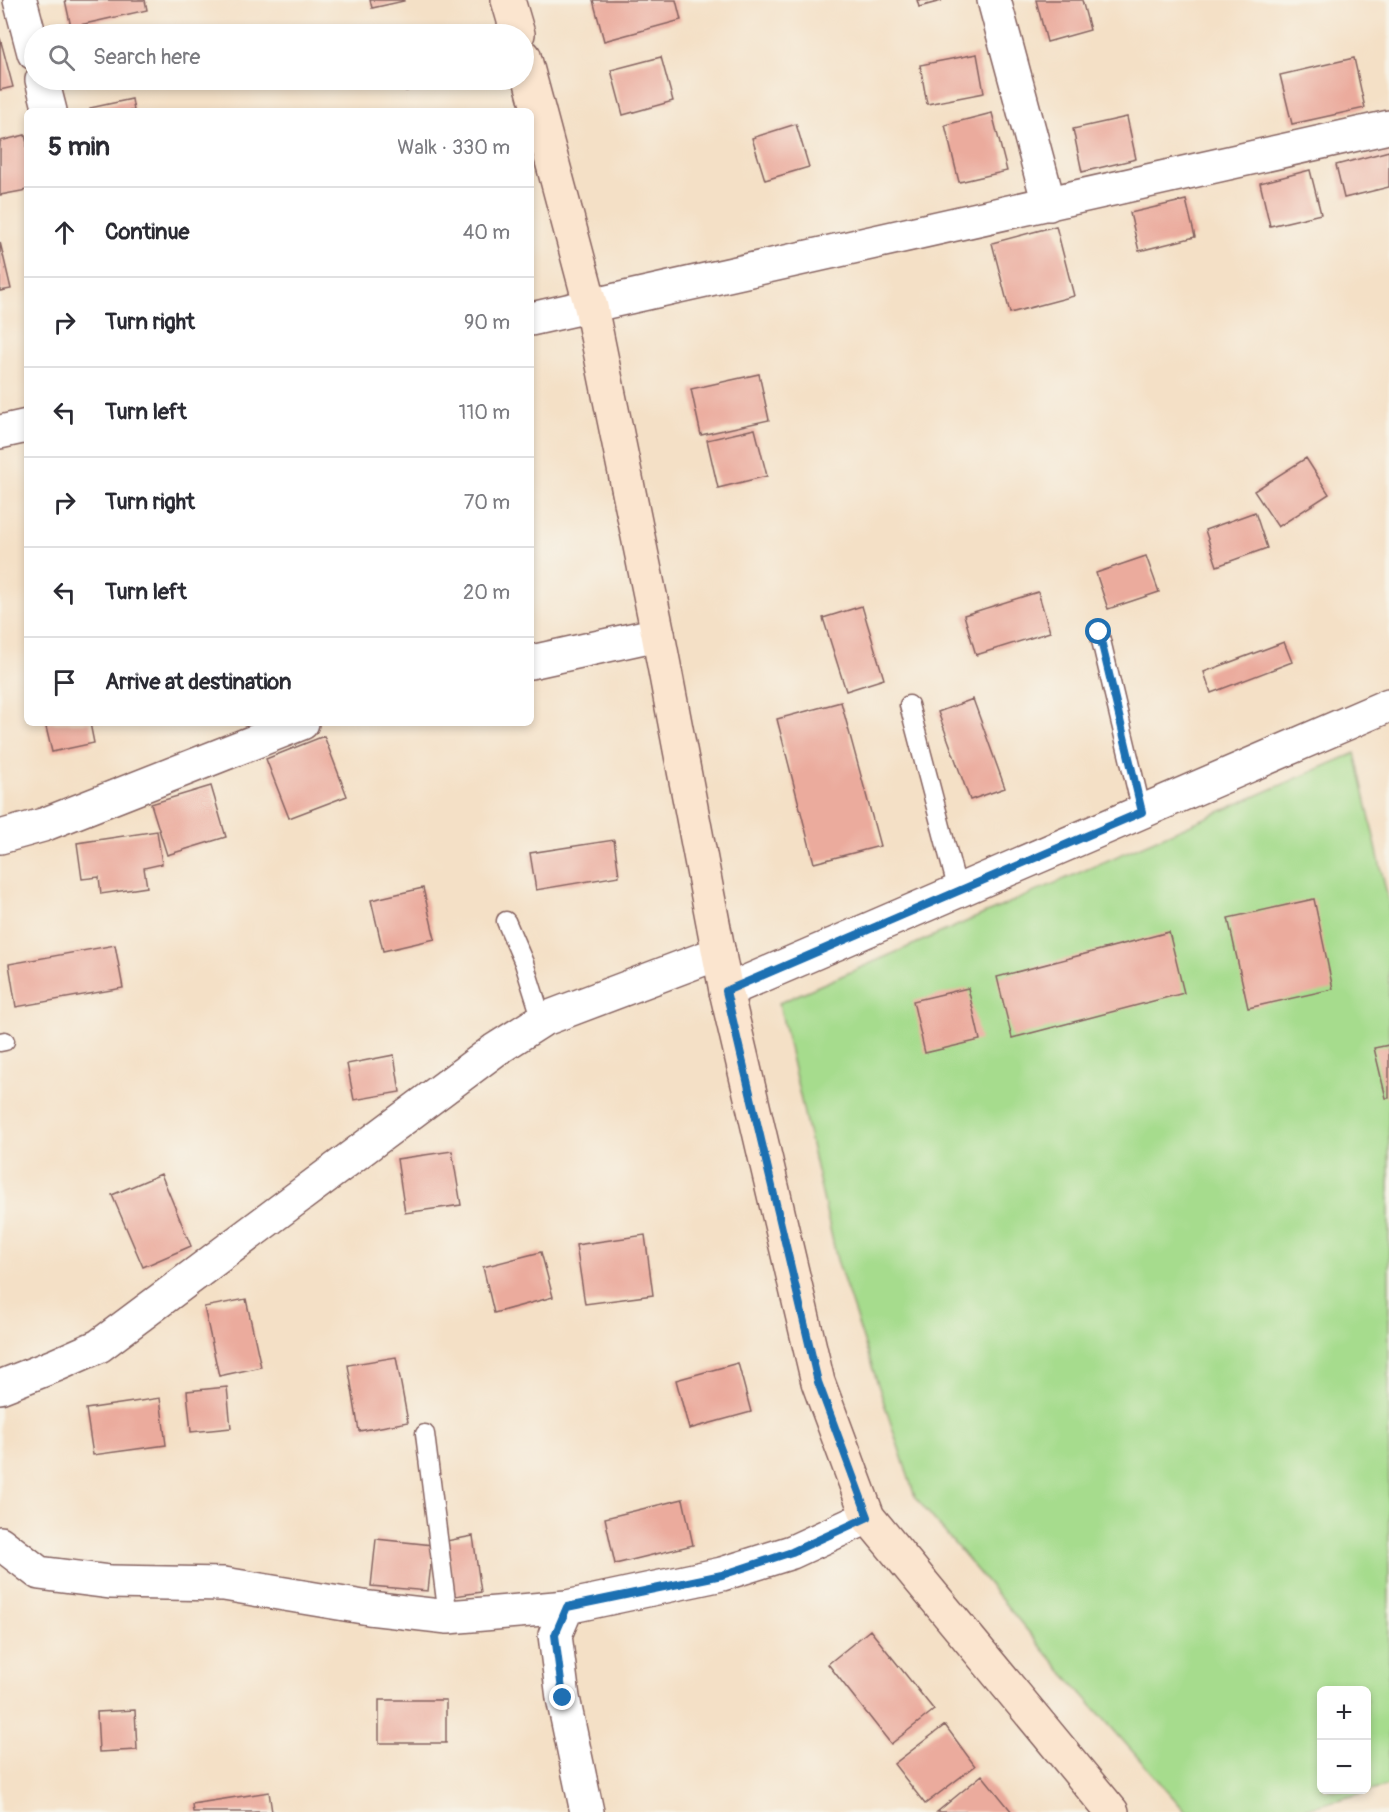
<!DOCTYPE html>
<meta charset="utf-8">
<style>
:root{--surface:#fff;--page:#f2f2f3;--text:#2b2b33;--muted:#7c7c81;--line:#e1e1e2}
body{margin:0;font-family:Pangolin,sans-serif;background:var(--page);color:var(--text)}
.controls{position:absolute;right:18px;bottom:18px;display:grid;overflow:hidden;border-radius:9px;box-shadow:0 3px 9px #0003}
.controls button{width:54px;height:54px;display:grid;place-items:center;padding:0;border:0;border-bottom:2px solid var(--line);background:var(--surface);color:var(--text);font:30px sans-serif}
.stop{position:absolute;width:18px;height:18px;margin:-14px;border:4px solid #1f6fb2;border-radius:50%;background:#fff}
.stop.end{background:#1f6fb2;border-color:#fff;box-shadow:0 2px 6px #0008}
.list{margin:0;padding:0;list-style:none}
h2{display:flex;justify-content:space-between;align-items:center;height:78px;margin:0;padding:0 24px;font-size:26px}
h2 small{font-size:20px;font-weight:400;color:var(--muted)}
.list li{display:grid;grid-template-columns:39px 1fr auto;gap:18px;align-items:center;box-sizing:border-box;height:90px;padding:0 24px;border-top:2px solid var(--line)}
.list b{display:block;font-size:22px;white-space:nowrap}
.list em{font-size:20px;font-style:normal;color:var(--muted)}
.icon{flex:none;width:33px;height:33px;fill:none;stroke:currentColor;stroke-width:2;stroke-linecap:round;stroke-linejoin:round}
.map{position:relative;flex:none;width:1389px;height:1812px;overflow:hidden}
.search{position:absolute;background:var(--surface);box-shadow:0 3px 9px #0003;left:24px;top:24px;width:510px;height:66px;display:flex;align-items:center;gap:15px;box-sizing:border-box;padding:0 21px;border-radius:33px;color:var(--muted);font-size:22px}
.panel{position:absolute;background:var(--surface);box-shadow:0 3px 9px #0003;left:24px;top:108px;width:510px;height:618px;border-radius:9px}
.map>svg:first-child{display:block}
.green{fill:#a6dc8d;stroke:#787e5c;stroke-width:1.5;fill-rule:evenodd}
.building{fill:#ebab9d}
.lines{fill:none;stroke-linecap:round;stroke-linejoin:round}
.lane-casing{stroke:#866361;stroke-width:21}
.street-casing{stroke:#866361;stroke-width:36}
.secondary-casing{stroke:#866361;stroke-width:36}
.lane{stroke:#fff;stroke-width:18}
.street{stroke:#fff;stroke-width:33}
.secondary{stroke:#fbe5cf;stroke-width:33}
.route{stroke:#1f6fb2;stroke-width:8}
</style>
<div class="map">
<svg width="1389" height="1812" viewBox="0 0 1389 1812">
<rect width="100%" height="100%" fill="#f7f3e8"/>
<filter id="ink" filterUnits="userSpaceOnUse"><feTurbulence type="fractalNoise" baseFrequency=".0167" numOctaves="2"/><feDisplacementMap in="SourceGraphic" scale="12" xChannelSelector="R" yChannelSelector="G"/><feConvolveMatrix kernelMatrix="1 2 1 2 8 2 1 2 1" color-interpolation-filters="sRGB"/></filter>
<filter id="wash" filterUnits="userSpaceOnUse"><feTurbulence type="fractalNoise" baseFrequency=".008" numOctaves="4" result="noise"/><feDisplacementMap in="SourceGraphic" scale="24" xChannelSelector="R" yChannelSelector="G"/><feGaussianBlur stdDeviation="1.35" result="paint"/><feColorMatrix in="noise" values="0 0 0 0 0 0 0 0 0 0 0 0 0 0 0 0 0 1.4 0 .05"/><feComposite in="paint" operator="in"/></filter>
<g filter="url(#wash)">
<rect width="100%" height="100%" fill="#f4e0c6"/>
<path class="green" d="M1355,753L1389,904V1786L1293,1812H1186L1059,1668L915,1497L837,1260L779,1003ZM1322,1690H1366V1790H1322Z"/>
<g id="blocks">
<path class="building" d="M65,0H145L147,10L71,27Z
M370,0H404V1L372,8Z
M593,0H676L681,20L604,41Z
M917,0H940L941,1L919,7Z
M1036,0H1082L1090,30L1047,42Z
M0,38L13,87L0,90Z
M977,54L984,93L927,104L920,65Z
M661,57L673,101L623,115L611,70Z
M1354,58L1365,108L1292,124L1280,75Z
M403,80H443L406,91Z
M132,99L134,111H91L90,108Z
M992,113L1007,171L959,182L945,125Z
M1127,117L1136,159L1082,172L1073,129Z
M796,124L809,167L765,180L752,138Z
M25,135L27,143V190L0,195V141Z
M1389,151V187L1344,198L1336,165Z
M1310,170L1321,214L1270,226L1260,183Z
M1186,200L1195,237L1139,251L1130,213Z
M1056,226L1074,296L1010,313L992,243Z
M0,242L11,289L0,291Z
M759,374L769,420L701,435L691,389Z
M755,429L767,476L718,488L707,440Z
M1306,458L1329,494L1278,527L1254,491Z
M1255,512L1267,548L1217,566L1205,530Z
M1146,556L1159,592L1108,609L1096,573Z
M1038,592L1050,632L976,655L964,615Z
M862,606L884,679L846,691L823,618Z
M1284,642L1292,662L1211,693L1204,672Z
M973,699L1005,788L970,800L938,712Z
M841,702L880,846L814,863L777,719Z
M45,723H90L94,743L52,752Z
M324,736L347,796L289,818L266,759Z
M211,786L226,837L167,855L151,804Z
M157,831L162,864L144,868L147,887L101,894L99,877L82,879L77,843Z
M614,840L619,876L536,890L530,853Z
M423,888L435,939L383,951L371,900Z
M1314,899L1333,989L1248,1008L1228,918Z
M1169,932L1184,993L1012,1038L997,977Z
M115,945L123,988L16,1007L9,964Z
M968,988L980,1040L925,1053L913,1001Z
M1389,1045V1098H1386L1374,1048Z
M394,1055L400,1092L354,1100L347,1064Z
M452,1151L461,1205L405,1213L397,1159Z
M161,1174L191,1246L143,1267L112,1195Z
M645,1235L653,1295L585,1304L576,1245Z
M541,1252L553,1297L494,1313L483,1267Z
M246,1299L261,1367L219,1376L204,1307Z
M396,1357L408,1422L359,1431L348,1365Z
M738,1363L751,1412L689,1429L676,1380Z
M227,1387L231,1428L191,1432L187,1391Z
M160,1398L166,1445L93,1455L86,1409Z
M683,1499L693,1545L615,1564L605,1518Z
M473,1536L481,1592L455,1596L446,1541Z
M376,1539L433,1545L428,1591L371,1586Z
M870,1630L934,1710L891,1744L828,1664Z
M379,1700H446V1743H379Z
M135,1710L137,1750L99,1752L97,1712Z
M945,1725L975,1766L925,1804L894,1764Z
M982,1775L1012,1812H937Z
M269,1792L272,1812H193L192,1804Z"/>
</g>
</g>
<g filter="url(#ink)">
<use href="#blocks" fill-opacity="0" stroke="#866361" stroke-width="1.5"/>
<g class="lines">
<defs>
<path id="lane" d="M1099,632L1142,812
M909,705L958,891
M506,921L524,963L542,1020
M0,1042L5,1041
M425,1434L448,1617"/>
<path id="street" d="M20,0L34,53
M994,0L1049,204
M42,80L50,111
M531,319L1389,127
M0,432L27,426
M531,662L658,634
M0,837L43,825L302,723
M726,991L1389,705
M0,1387L56,1365L99,1346L495,1050L542,1020L719,953
M0,1543L39,1573L110,1582L224,1584L369,1608L448,1617L567,1607
M587,1812L563,1698L555,1635L567,1607L722,1574L792,1552L868,1517"/>
<path id="secondary" d="M508,0L518,34
M524,56L591,307L658,634L726,991L818,1382L868,1517L1112,1812"/>
</defs>
<use href="#lane" class="lane-casing"/>
<use href="#street" class="street-casing"/>
<use href="#secondary" class="secondary-casing"/>
<use href="#lane" class="lane"/>
<use href="#street" class="street"/>
<use href="#secondary" class="secondary"/>
</g>
</g>
<g class="lines" filter="url(#ink)">
<path class="route" d="M563,1698L555,1635L567,1607L722,1575L792,1552L868,1517L818,1382L726,991L1142,812L1099,632"/>
</g>
</svg>
<div class="controls">
<button>+</button>
<button>−</button>
</div>
<div class="stop" style="left:1099px;top:632px"></div>
<div class="stop end" style="left:563px;top:1698px"></div>
<div class="search"><svg class="icon" aria-label="search" viewBox="0 0 24 24"><circle cx="10" cy="10" r="6"/><path d="M15 15l6 6"/></svg>Search here</div>
<section class="panel">
<h2>5 min<small>Walk · 330 m</small></h2>
<ul class="list">
<li><svg class="icon" aria-label="ahead" viewBox="0 0 24 24"><path d="M12 20V5M6 11l6-6 6 6"/></svg><div><b>Continue</b></div><em>40 m</em></li>
<li><svg class="icon" aria-label="right" viewBox="0 0 24 24"><path d="M7 20v-9h11M14 6l5 5-5 5"/></svg><div><b>Turn right</b></div><em>90 m</em></li>
<li><svg class="icon" aria-label="left" viewBox="0 0 24 24"><path d="M17 20v-9H6M10 6l-5 5 5 5"/></svg><div><b>Turn left</b></div><em>110 m</em></li>
<li><svg class="icon" aria-label="right" viewBox="0 0 24 24"><path d="M7 20v-9h11M14 6l5 5-5 5"/></svg><div><b>Turn right</b></div><em>70 m</em></li>
<li><svg class="icon" aria-label="left" viewBox="0 0 24 24"><path d="M17 20v-9H6M10 6l-5 5 5 5"/></svg><div><b>Turn left</b></div><em>20 m</em></li>
<li><svg class="icon" aria-label="arrive" viewBox="0 0 24 24"><path d="M6 21V4h12l-3 4 3 4H6"/></svg><div><b>Arrive at destination</b></div></li>
</ul>
</section>
</div>
